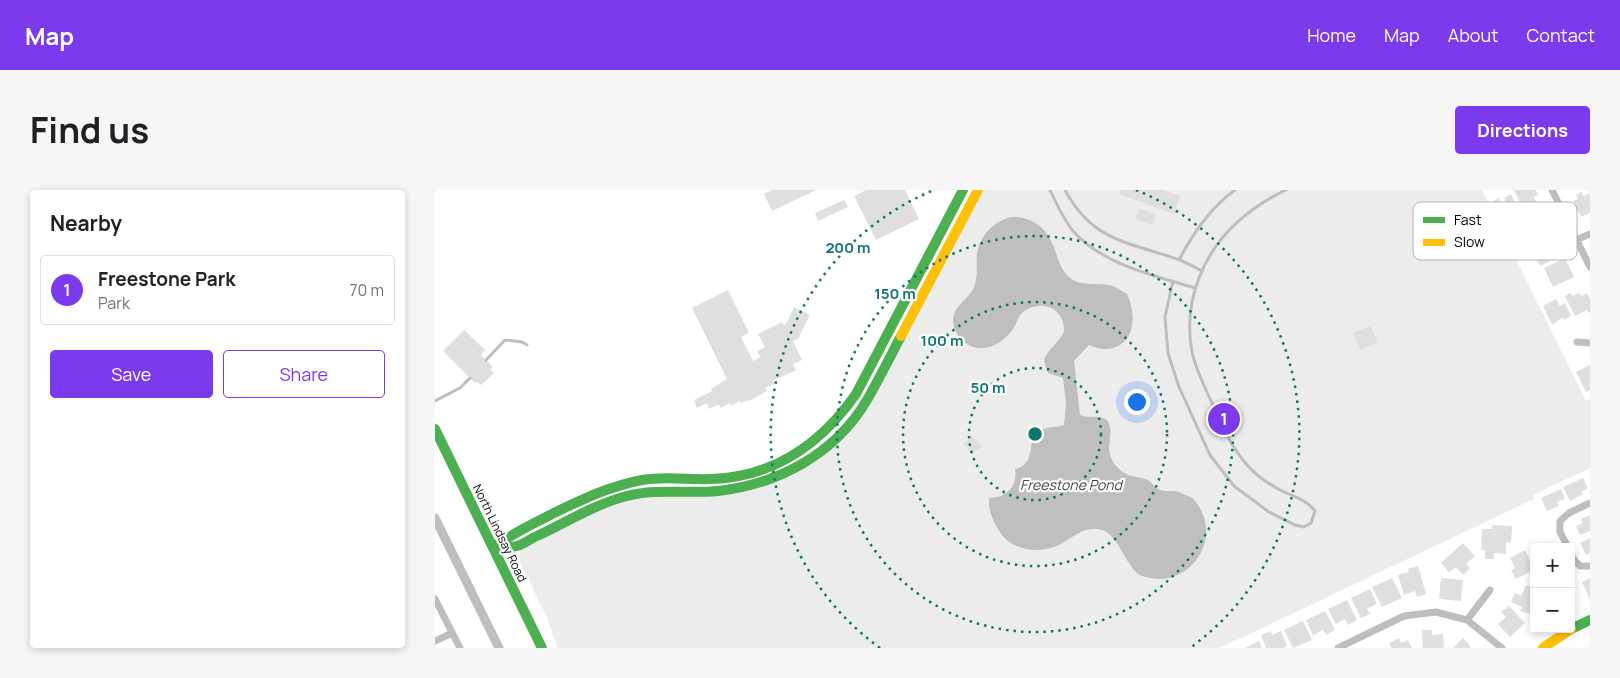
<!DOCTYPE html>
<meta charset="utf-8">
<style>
:root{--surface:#fff;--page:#f6f6f6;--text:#202124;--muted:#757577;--line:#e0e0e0;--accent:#7c3aed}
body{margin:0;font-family:Manrope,sans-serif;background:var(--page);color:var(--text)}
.controls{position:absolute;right:15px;bottom:15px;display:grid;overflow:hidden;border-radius:5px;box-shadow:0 2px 8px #0003}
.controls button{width:45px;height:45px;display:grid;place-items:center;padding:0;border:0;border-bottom:1px solid var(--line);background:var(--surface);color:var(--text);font:25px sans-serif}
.you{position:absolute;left:701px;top:211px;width:18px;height:18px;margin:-12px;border:4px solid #fff;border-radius:50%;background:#1a73e8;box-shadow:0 0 0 8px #1a73e833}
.badge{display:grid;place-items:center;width:32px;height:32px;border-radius:50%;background:var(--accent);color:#fff;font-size:16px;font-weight:700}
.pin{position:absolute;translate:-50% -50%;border:2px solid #fff;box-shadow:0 1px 5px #0006}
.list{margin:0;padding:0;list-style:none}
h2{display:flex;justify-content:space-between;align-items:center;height:65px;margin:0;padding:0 20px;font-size:21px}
h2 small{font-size:16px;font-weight:400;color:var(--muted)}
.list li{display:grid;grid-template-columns:32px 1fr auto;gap:15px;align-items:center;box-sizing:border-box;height:70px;margin:0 10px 10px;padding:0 10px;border:1px solid var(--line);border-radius:5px}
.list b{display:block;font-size:19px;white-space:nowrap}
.list p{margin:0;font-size:16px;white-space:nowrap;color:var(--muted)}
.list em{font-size:16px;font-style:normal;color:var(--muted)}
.actions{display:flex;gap:10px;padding:15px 20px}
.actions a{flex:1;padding:11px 0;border:1px solid var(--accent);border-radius:5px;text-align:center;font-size:18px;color:var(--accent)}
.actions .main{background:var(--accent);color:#fff}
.map{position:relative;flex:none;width:1155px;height:458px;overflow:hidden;border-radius:5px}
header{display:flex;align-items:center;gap:30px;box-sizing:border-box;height:70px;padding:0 25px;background:var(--accent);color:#fff}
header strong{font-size:24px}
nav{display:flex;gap:28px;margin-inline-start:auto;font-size:18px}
.intro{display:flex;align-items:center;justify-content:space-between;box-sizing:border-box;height:120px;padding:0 30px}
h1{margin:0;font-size:35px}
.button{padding:12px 22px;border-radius:5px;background:var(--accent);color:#fff;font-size:18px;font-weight:700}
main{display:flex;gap:30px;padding:0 30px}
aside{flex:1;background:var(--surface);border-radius:5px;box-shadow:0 2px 8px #0003}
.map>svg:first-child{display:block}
.green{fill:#ececec}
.water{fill:#bfbfbf}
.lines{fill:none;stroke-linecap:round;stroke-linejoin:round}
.canal{stroke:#bfbfbf;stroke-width:9}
.building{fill:#dfdfdf}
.lane{stroke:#bebebe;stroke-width:3}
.street{stroke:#bebebe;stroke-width:7}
.fast{stroke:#4caf50;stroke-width:10}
.slow{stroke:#ffc107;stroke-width:10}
.ring{fill:none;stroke:#0f766e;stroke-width:2.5;stroke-dasharray:2.5 5}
.labels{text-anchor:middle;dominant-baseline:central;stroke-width:4.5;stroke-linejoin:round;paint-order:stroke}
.street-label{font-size:12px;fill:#000;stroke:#fff}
.water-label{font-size:14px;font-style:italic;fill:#444;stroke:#fff}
.key{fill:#fff;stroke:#b2b2b2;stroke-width:1}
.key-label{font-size:14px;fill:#000}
.centre{fill:#0f766e;stroke:#fff;stroke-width:2.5}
.ring-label{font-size:15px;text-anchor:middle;font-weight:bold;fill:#0f766e;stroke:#fff;stroke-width:4.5;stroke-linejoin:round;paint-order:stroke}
</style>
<header>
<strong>Map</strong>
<nav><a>Home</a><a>Map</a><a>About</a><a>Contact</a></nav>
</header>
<div class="intro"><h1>Find us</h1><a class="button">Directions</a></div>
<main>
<aside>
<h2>Nearby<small></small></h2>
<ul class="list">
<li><span class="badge">1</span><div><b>Freestone Park</b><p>Park</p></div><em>70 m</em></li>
</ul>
<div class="actions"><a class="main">Save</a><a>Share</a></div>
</aside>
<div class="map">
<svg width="1155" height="458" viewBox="0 0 1155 458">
<rect width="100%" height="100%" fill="#fff"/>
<path class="green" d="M547,0H1047L1151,211L1155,209V278L1098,305L1099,309L785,458H123L111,426L83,368L85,361L89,357L163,320L188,311L204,308L249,305H290L312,301L339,293L358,285L382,271L417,239Z"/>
<path class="water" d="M576,27C596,26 611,37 618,55C622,65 624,75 631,84C643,99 662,91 678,96C683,98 687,101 692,104C702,125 701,158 670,159C665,159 659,157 654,155L639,171L645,225C653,229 663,224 672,230C682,246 665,260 683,278C692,287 700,286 710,289C716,290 719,298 725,300C731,302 738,300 744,302C747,304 754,306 757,308C766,316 772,331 771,342C771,370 744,394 716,388C711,387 705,386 702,383C689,371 683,345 667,340C647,334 635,352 619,357C598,364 574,359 563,339C557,329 553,319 554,308C571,308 583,297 580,279C603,273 590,253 603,242C610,236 621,238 629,235L631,213L628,188L613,183L609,171C611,160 629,148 629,140C629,117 605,109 588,122C583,126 582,133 578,139C568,154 546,166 529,152C523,147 518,138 518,129C519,114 537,108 540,94C543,85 541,73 542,64C545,45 559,31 576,27Z"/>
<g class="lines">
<path class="canal" d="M0,328L64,458"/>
</g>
<path class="building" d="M337,0H381L337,21L329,4Z
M431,0H470L484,29L441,50L419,6Z
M685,0H728L745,6L739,24L684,4Z
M1079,0H1101L1103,5L1099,7L1101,12L1088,19Z
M1146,2L1148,6L1155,3V23L1146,27L1138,11L1143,9L1141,5Z
M1076,4L1085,23L1067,32L1057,12L1064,8L1067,14L1071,12L1069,8Z
M409,10L413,17L383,31L380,23Z
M704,18L721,24L717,35L700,29Z
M1118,47L1127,65L1105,76L1096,58Z
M1130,68L1139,87L1118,97L1109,78Z
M293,100L314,143L306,147L318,171L326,167L322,161L330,157L323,144L347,132L349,135L351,134L359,117L375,125L363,149L358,151L367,170L358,174L361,180L338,191L340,194L330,198L332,201L314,211L313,210L306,213L305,211L296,216L295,213L285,218L284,214L274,219L272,213L262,218L259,210L277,201L276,199L292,189L257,118Z
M1136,103L1137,106L1145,103L1146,106L1152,103L1155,109V122L1153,123L1152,120L1140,126L1130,106Z
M1121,109L1125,116L1130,113L1136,126L1129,130L1128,127L1117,135L1108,116Z
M935,136L943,152L926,160L918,143Z
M29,140L50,160L46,165L58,177L55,179L59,183L46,195L42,192L40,193L8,161Z
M1155,175V200L1151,202L1141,182Z
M537,246L547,256L538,264L528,254Z
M1148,288L1153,298L1146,302L1148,304L1135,311L1128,297Z
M1126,299L1130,309L1122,312L1124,316L1112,321L1106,308Z
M1155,325V341L1145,345L1141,336L1148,333L1146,329Z
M1058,335L1077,336L1076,353L1071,352V364L1059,363V369H1050V360H1046L1047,339H1057Z
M1155,348V363L1151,365L1145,353Z
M1028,353L1040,366L1031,374L1035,378L1028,385L1021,377L1014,382L1006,373Z
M1090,360L1099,380L1081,389L1076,380L1080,378L1075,368Z
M983,376L991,404L982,407L980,401L969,405L963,385L974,382L973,379Z
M957,388L967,408L947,417L937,397Z
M1006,388L1028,390L1026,411L1004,409Z
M1155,388V409L1147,392Z
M1091,395L1099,398V420L1096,418L1094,424L1085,421L1087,417L1076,412L1080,403L1086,406Z
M935,399L942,414L932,419L935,424L926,428L916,408Z
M912,410L922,430L913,435L910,429L901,434L893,419Z
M1074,416L1090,433L1075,447L1063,434L1071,427L1066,422Z
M890,421L900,440L891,445L888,440L878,445L871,430Z
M868,431L877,450L858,458L849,440Z
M987,440H997V445L1008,444L1009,458H988Z
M836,441L837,445L846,441L852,456L848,458H831L826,445Z
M964,448L966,453L973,450L977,458H956L954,453Z
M1028,448L1035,455L1034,456L1036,458H1018Z
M824,451L827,458H810Z"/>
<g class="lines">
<path class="lane" d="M615,0C622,14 628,29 638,41C668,75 719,85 760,98
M630,0C657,51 693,52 742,69C751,72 759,77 767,81
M744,70C758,43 775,18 800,0
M738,91L730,127L733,163L744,197L775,265L799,296L834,322L860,335L869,337L876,333L880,321C872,310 857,306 845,300C834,294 822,286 814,277C797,259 788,237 778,215C770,198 761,180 757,162C754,146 754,128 757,112C768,59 803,23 851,0
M51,170L70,150L87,152L92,155
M0,211L25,198L35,188"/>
<path class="street" d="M1117,0L1155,77
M1141,50L1155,44
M1142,152L1155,153
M1133,357L1125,342V331L1134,323L1155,313
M1136,365L1140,371L1145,376H1155
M0,409L25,458
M1032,430L1055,400
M0,451L17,443
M903,458L969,426L1001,422L1032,430L1067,458"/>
<path class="fast" d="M0,239L107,458
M59,357C66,356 75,358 82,356C89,354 95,349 102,346C132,332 160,314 192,306C222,298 252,304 283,301C344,294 400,264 432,210C444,189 455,167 466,146
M59,357C78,343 98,334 119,323C148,309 175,296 207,290C232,286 252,290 276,289C339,287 386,254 421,204L528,0
M1136,439L1155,430"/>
<path class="slow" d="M466,146L543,0
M1108,458L1136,439"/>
</g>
<g class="ring">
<circle cx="600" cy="244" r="66"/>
<circle cx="600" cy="244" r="132"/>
<circle cx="600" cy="244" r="198"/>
<path d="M445 458A264 264 0 0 1 499 0M701 0A264 264 0 0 1 755 458"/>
</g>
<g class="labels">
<g class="street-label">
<text transform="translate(65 343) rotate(64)">North Lindsay Road</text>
</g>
<g class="water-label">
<text x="636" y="294">Freestone Pond</text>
</g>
</g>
<rect x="978" y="12" width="164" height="58" rx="8" class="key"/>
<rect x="988" y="27" width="22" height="6" fill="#4caf50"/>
<rect x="988" y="49" width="22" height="7" fill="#ffc107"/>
<g class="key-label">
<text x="1019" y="35">Fast</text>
<text x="1019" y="57">Slow</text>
</g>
<circle cx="600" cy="244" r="8" class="centre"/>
<g class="ring-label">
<text x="413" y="63">200 m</text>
<text x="460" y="109">150 m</text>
<text x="507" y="156">100 m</text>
<text x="553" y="203">50 m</text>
</g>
</svg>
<div class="controls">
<button>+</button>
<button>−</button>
</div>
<div class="you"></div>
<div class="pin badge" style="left:789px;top:229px">1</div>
</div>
</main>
